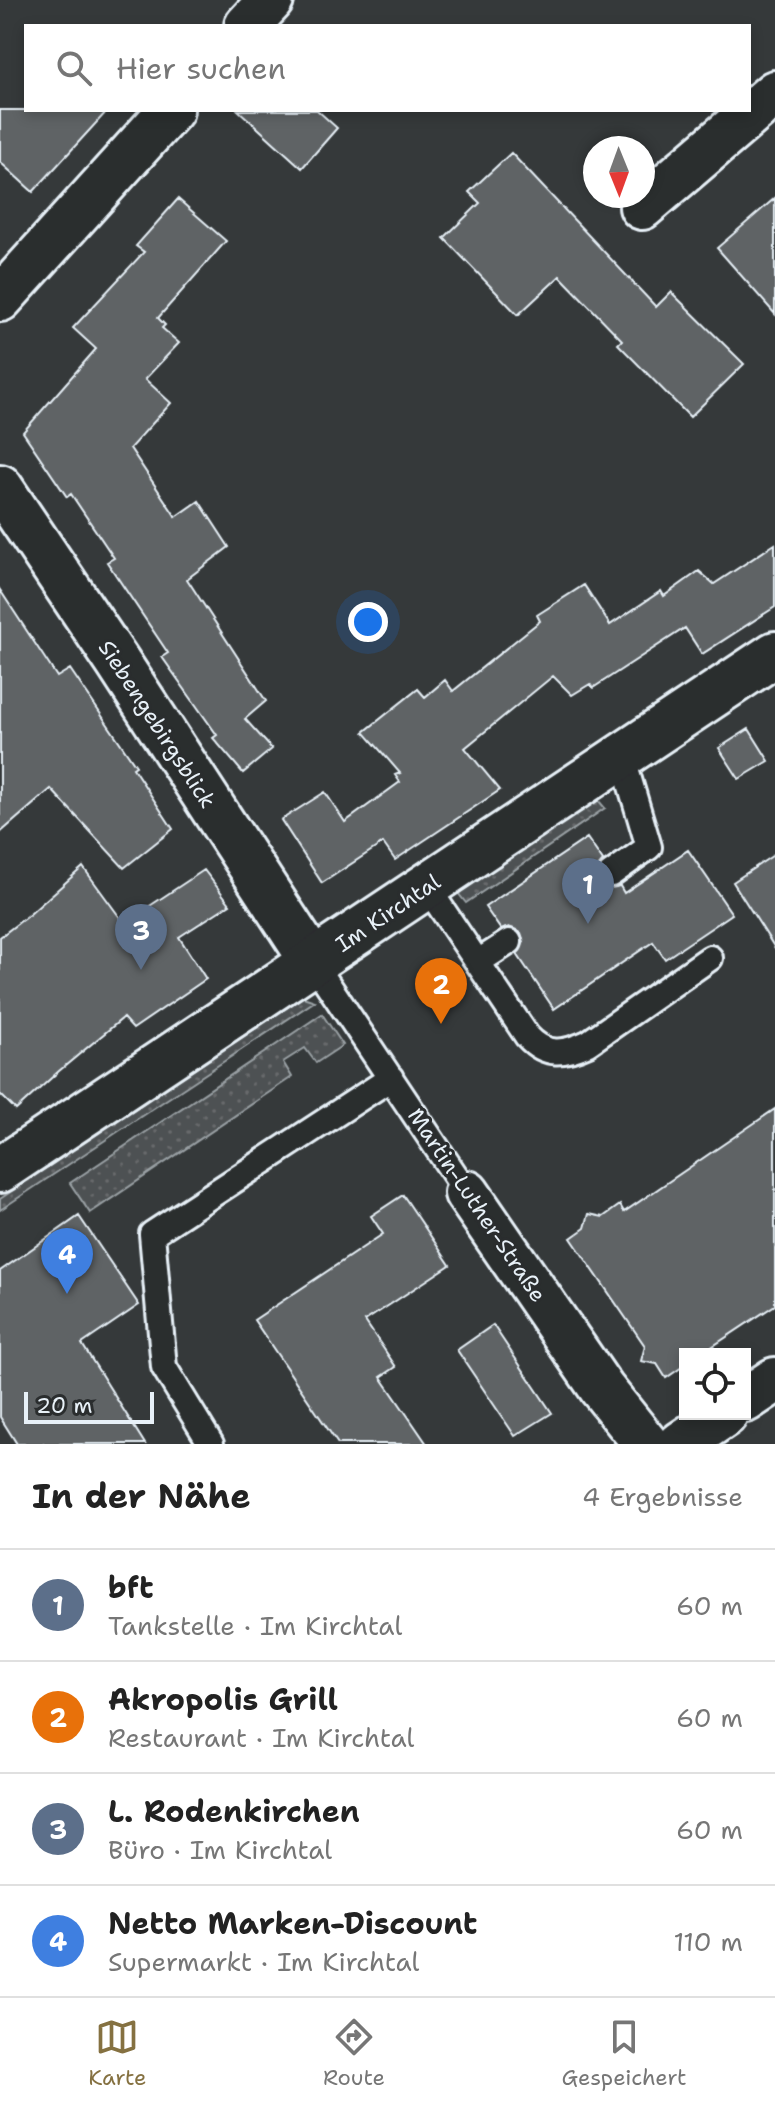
<!DOCTYPE html>
<html lang="de">
<meta charset="utf-8">
<style>
:root{--surface:#fff;--page:#f6f6f6;--text:#222;--muted:#767676;--line:#e0e0e0;--accent:#857141}
body{margin:0;font-family:"Shantell Sans",sans-serif;background:var(--page);color:var(--text)}
.controls{position:absolute;right:24px;bottom:24px;display:grid;overflow:hidden;border-radius:0px;box-shadow:0 4px 12px #0003}
.controls button{width:72px;height:72px;display:grid;place-items:center;padding:0;border:0;border-bottom:2px solid var(--line);background:var(--surface);color:var(--text);font:40px sans-serif}
.compass{position:absolute;left:583px;top:136px;width:72px;height:72px;border-radius:50%;background:var(--surface);box-shadow:0 4px 12px #0003;rotate:179deg}
.scale{position:absolute;left:24px;bottom:20px;width:130px;box-sizing:border-box;padding-left:8px;border:4px solid #e8f1f8;border-top:0;font-size:22px;line-height:28px;white-space:nowrap;color:#e8f1f8;-webkit-text-stroke:6px #2a2d2e;paint-order:stroke}
.you{position:absolute;left:368px;top:622px;width:28px;height:28px;margin:-20px;border:6px solid #fff;border-radius:50%;background:#1a73e8;box-shadow:0 0 0 12px #1a73e833}
.badge{display:grid;place-items:center;width:52px;height:52px;border-radius:50%;background:var(--accent);color:#fff;font-size:26px;font-weight:700}
.pin{position:absolute;translate:-50% -66px;filter:drop-shadow(0 2px 4px #0008)}
.pin::after{content:'';position:absolute;top:42px;width:28px;height:24px;background:inherit;clip-path:polygon(0 0,100% 0,50% 100%)}
.list{margin:0;padding:0;list-style:none}
h2{display:flex;justify-content:space-between;align-items:center;height:104px;margin:0;padding:0 32px;font-size:34px}
h2 small{font-size:26px;font-weight:400;color:var(--muted)}
.list li{display:grid;grid-template-columns:52px 1fr auto;gap:24px;align-items:center;box-sizing:border-box;height:112px;padding:0 32px;border-top:2px solid var(--line)}
.list b{display:block;font-size:30px;white-space:nowrap}
.list p{margin:0;font-size:26px;white-space:nowrap;color:var(--muted)}
.list em{font-size:26px;font-style:normal;color:var(--muted)}
.icon{flex:none;width:44px;height:44px;fill:none;stroke:currentColor;stroke-width:2;stroke-linecap:round;stroke-linejoin:round}
.map{position:relative;flex:none;width:775px;height:1444px;overflow:hidden}
.search{position:absolute;background:var(--surface);box-shadow:0 4px 12px #0003;left:24px;right:24px;top:24px;height:88px;display:flex;align-items:center;gap:20px;box-sizing:border-box;padding:0 28px;border-radius:0px;color:var(--muted);font-size:30px}
.sheet{height:552px;background:var(--surface)}
nav{display:flex;justify-content:space-around;align-items:center;box-sizing:border-box;height:112px;border-top:2px solid var(--line);background:var(--surface);font-size:22px;color:var(--muted)}
nav a{display:grid;justify-items:center;gap:4px}
nav .on{color:var(--accent)}
.map>svg:first-child{display:block}
.grass{fill:url(#grass-dots);stroke:#9aa1a5;stroke-width:2}
.building{fill:#5f6365;stroke:#e8f1f8;stroke-width:2}
.lines{fill:none;stroke-linecap:round;stroke-linejoin:round}
.service-casing{stroke:#e8f1f8;stroke-width:30}
.minor-casing{stroke:#e8f1f8;stroke-width:50}
.tertiary-casing{stroke:#e8f1f8;stroke-width:50}
.service{stroke:#2a2d2e;stroke-width:24}
.minor{stroke:#2a2d2e;stroke-width:44}
.tertiary{stroke:#2a2d2e;stroke-width:44}
.labels{text-anchor:middle;dominant-baseline:central;stroke-width:6;stroke-linejoin:round;paint-order:stroke}
.street-label{font-size:22px;fill:#e8f1f8;stroke:#2a2d2e}
</style>
<div class="map">
<svg width="775" height="1444" viewBox="0 0 775 1444">
<defs>
<pattern id="grass-dots" width="8" height="8" patternUnits="userSpaceOnUse" patternTransform="scale(2)"><rect width="8" height="8" fill="#4d5152"/><path d="M2 2h.1M6 6h.1" fill="none" stroke="#676a6c" stroke-width="1.8" stroke-linecap="round"/></pattern>
</defs>
<rect width="100%" height="100%" fill="#35393a"/>
<filter id="ink" filterUnits="userSpaceOnUse"><feTurbulence type="fractalNoise" baseFrequency=".0125" numOctaves="2"/><feDisplacementMap in="SourceGraphic" scale="16" xChannelSelector="R" yChannelSelector="G"/><feConvolveMatrix kernelMatrix="1 2 1 2 8 2 1 2 1" color-interpolation-filters="sRGB"/></filter>
<g filter="url(#ink)">
<path class="grass" d="M598,800L605,808L466,903L458,893Z
M303,997L315,1001L0,1210V1199Z
M322,1014L343,1045L316,1063L305,1048L283,1062L292,1077L90,1213L70,1183Z"/>
<path class="building" d="M0,110H108L33,192L0,162Z
M238,110H317L337,128L302,168Z
M511,153L656,307L671,292L744,364L690,417L618,344L622,340L560,276L518,315L444,238L480,203L469,192Z
M775,198V314L717,248Z
M178,199L226,241L158,318L165,325L162,328L179,343L145,379L171,403L130,448L176,517L199,501L229,547L187,579L266,701L245,719L272,749L243,773L213,738L217,735L162,657L168,653L107,562L114,558L71,494L67,497L23,432L96,349L73,328L144,252L136,246Z
M775,544V607L702,654L685,628L593,688L590,684L572,695L553,676L465,748L500,790L395,860L383,843L322,883L281,820L325,792L345,822L400,782L395,775L400,773L364,732L418,689L425,697L445,680L453,691L540,621L537,615L584,585L610,625L661,591L664,596L699,571L714,584Z
M0,590L57,677L70,669L136,766L133,768L173,829L124,868L51,789L0,833Z
M749,729L769,761L739,779L719,748Z
M587,838L603,861L597,868L598,882L606,888L620,886L624,893L688,850L732,914L665,959L653,942L554,1009L517,954L524,942L521,933L509,927L501,930L485,907Z
M775,854V948L733,882Z
M83,867L124,923L204,870L230,904L179,937L206,979L133,1029L123,1018L59,1071L16,1110L0,1094V937L30,914Z
M775,1109V1305L701,1354H685V1365L666,1378L657,1364L641,1361L645,1346L571,1238L585,1228L589,1214L603,1217L620,1205L624,1212Z
M403,1195L450,1265L365,1321L396,1367L381,1377L427,1444H338L254,1320L383,1234L371,1216Z
M79,1216L139,1305L82,1344L145,1444H17L0,1417V1271Z
M493,1325L552,1413L515,1436L457,1350Z"/>
<g class="lines">
<defs>
<path id="service" d="M611,874L649,847L622,756
M427,887L527,1036C546,1057 564,1054 588,1043L710,958
M313,962L467,1193
M478,962L509,942
M211,1444L164,1367L152,1234L391,1078"/>
<path id="minor" d="M247,26L271,0
M642,207L775,93
M0,299L171,110
M0,487L117,661L313,962
M467,1193L602,1389L646,1444
M745,1400L775,1380
M681,1444L725,1414"/>
<path id="tertiary" d="M0,1170L775,654"/>
</defs>
<use href="#service" class="service-casing"/>
<use href="#minor" class="minor-casing"/>
<use href="#tertiary" class="tertiary-casing"/>
<use href="#service" class="service"/>
<use href="#minor" class="minor"/>
<use href="#tertiary" class="tertiary"/>
</g>
</g>
<g class="labels">
<g class="street-label">
<text transform="translate(157 724) rotate(57)">Siebengebirgsblick</text>
<text transform="translate(388 913) rotate(-34)">Im Kirchtal</text>
<text transform="translate(477 1205) rotate(56)">Martin-Luther-Straße</text>
</g>
</g>
</svg>
<div class="controls">
<button><svg class="icon" aria-label="locate" viewBox="0 0 24 24"><circle cx="12" cy="12" r="6"/><path d="M12 2v4M12 18v4M2 12h4M18 12h4"/></svg></button>
</div>
<svg class="compass" viewBox="-18 -18 36 36"><path d="M0-13l5 13h-10z" fill="#e53935"/><path d="M0 13l5-13h-10z" fill="#767676"/></svg>
<div class="scale">20 m</div>
<div class="you"></div>
<div class="pin badge" style="left:588px;top:924px;background:#5c6f8a">1</div>
<div class="pin badge" style="left:441px;top:1024px;background:#e8710a">2</div>
<div class="pin badge" style="left:141px;top:970px;background:#5c6f8a">3</div>
<div class="pin badge" style="left:67px;top:1294px;background:#3f7fe0">4</div>
<div class="search"><svg class="icon" aria-label="search" viewBox="0 0 24 24"><circle cx="10" cy="10" r="6"/><path d="M15 15l6 6"/></svg>Hier suchen</div>
</div>
<section class="sheet">
<h2>In der Nähe<small>4 Ergebnisse</small></h2>
<ul class="list">
<li><span class="badge" style="background:#5c6f8a">1</span><div><b>bft</b><p>Tankstelle · Im Kirchtal</p></div><em>60 m</em></li>
<li><span class="badge" style="background:#e8710a">2</span><div><b>Akropolis Grill</b><p>Restaurant · Im Kirchtal</p></div><em>60 m</em></li>
<li><span class="badge" style="background:#5c6f8a">3</span><div><b>L. Rodenkirchen</b><p>Büro · Im Kirchtal</p></div><em>60 m</em></li>
<li><span class="badge" style="background:#3f7fe0">4</span><div><b>Netto Marken-Discount</b><p>Supermarkt · Im Kirchtal</p></div><em>110 m</em></li>
</ul>
</section>
<nav>
<a class="on"><svg class="icon" aria-label="map" viewBox="0 0 24 24"><path d="M3 6l6-2 6 2 6-2v14l-6 2-6-2-6 2zM9 4v14M15 6v14"/></svg>Karte</a>
<a><svg class="icon" aria-label="directions" viewBox="0 0 24 24"><path d="M12 3l9 9-9 9-9-9zM9 14v-3h6M13 9l2 2-2 2"/></svg>Route</a>
<a><svg class="icon" aria-label="saved" viewBox="0 0 24 24"><path d="M7 4h10v16l-5-4-5 4z"/></svg>Gespeichert</a>
</nav>
